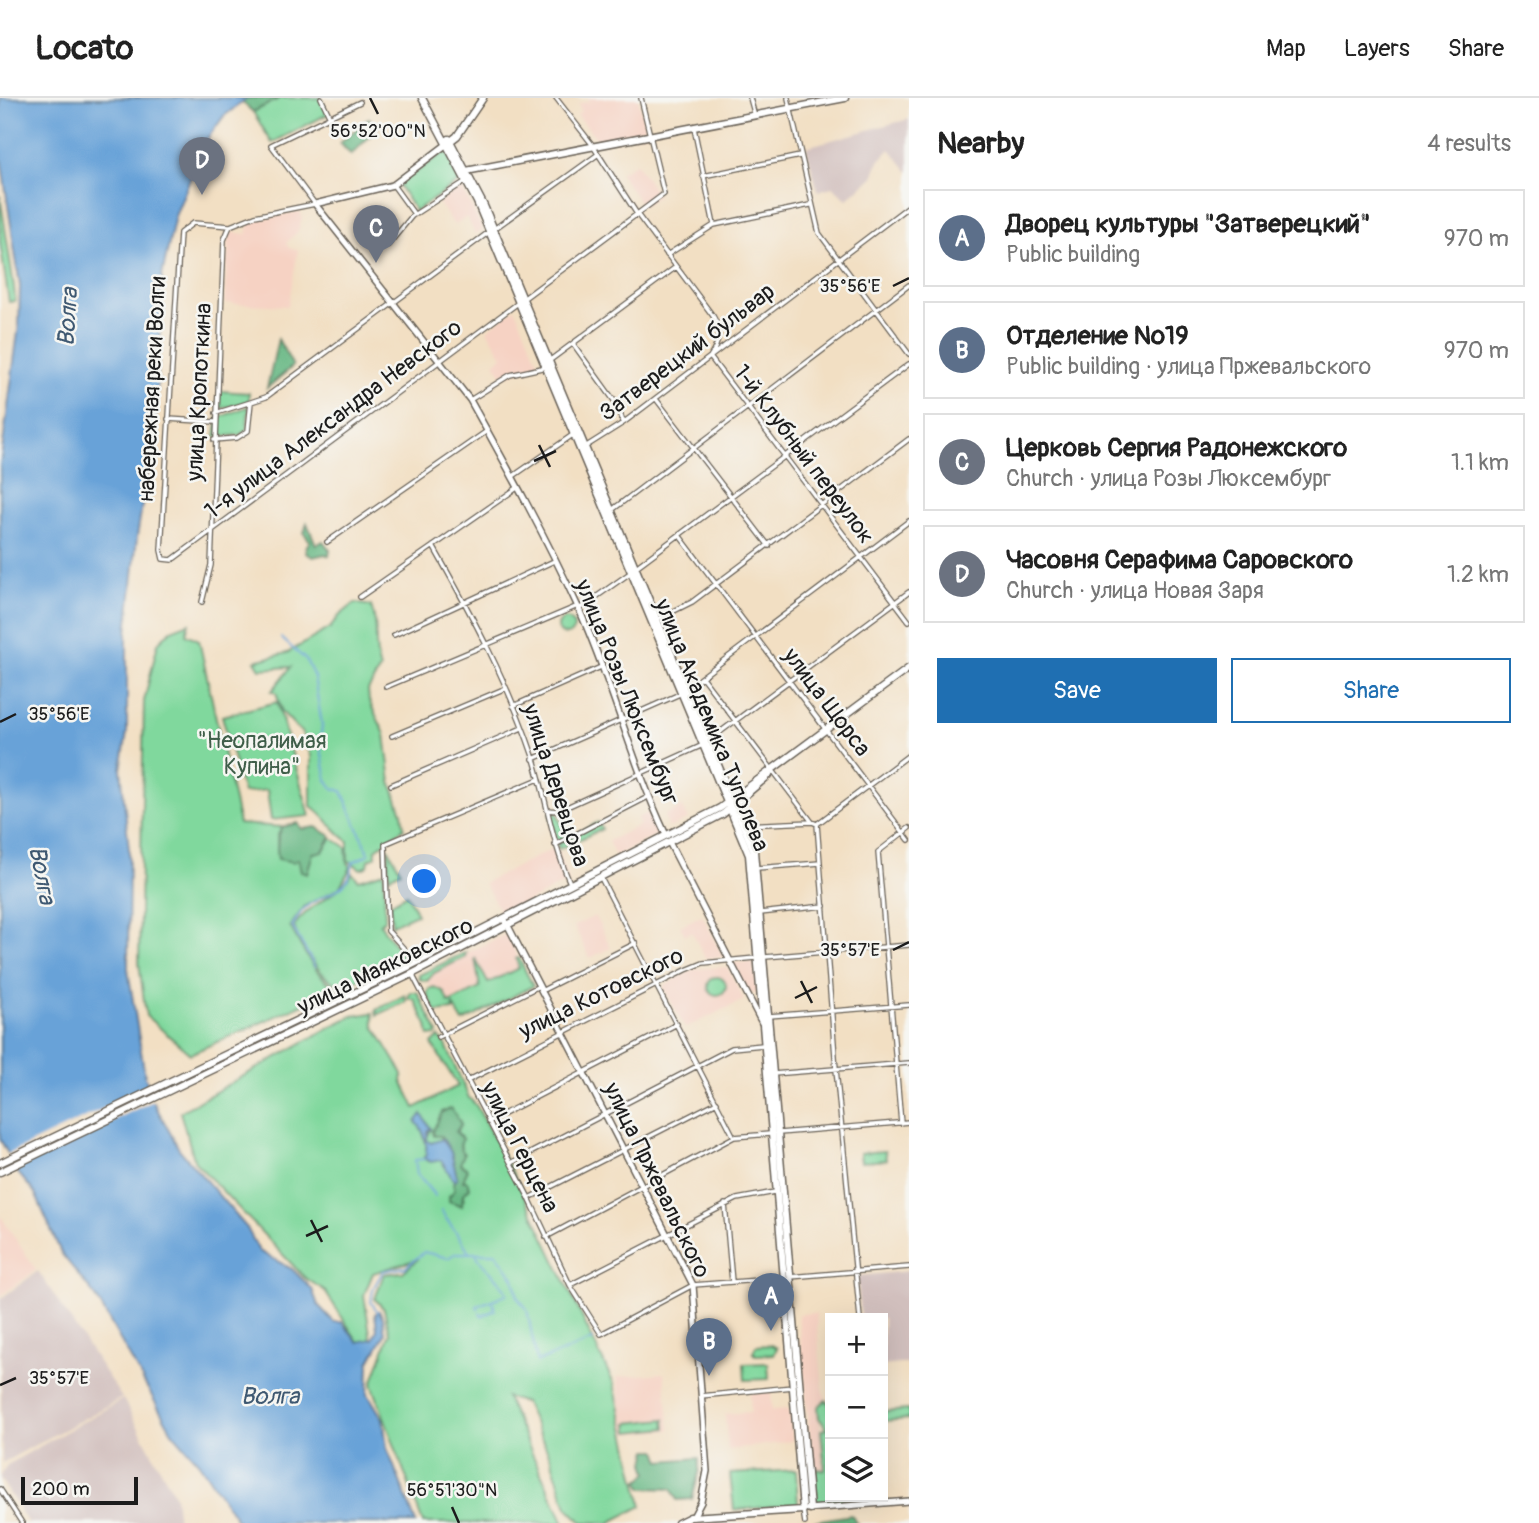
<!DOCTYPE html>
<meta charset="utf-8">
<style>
:root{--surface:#fff;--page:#f6f6f6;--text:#222;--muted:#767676;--line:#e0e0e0;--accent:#1f6fb2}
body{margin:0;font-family:Pangolin,sans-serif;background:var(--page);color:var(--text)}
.controls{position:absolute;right:21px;bottom:21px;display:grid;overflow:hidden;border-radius:0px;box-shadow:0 7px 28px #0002}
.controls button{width:63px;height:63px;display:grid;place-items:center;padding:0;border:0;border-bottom:2px solid var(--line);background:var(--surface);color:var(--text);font:35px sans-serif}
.scale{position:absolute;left:21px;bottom:18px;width:117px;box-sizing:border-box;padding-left:7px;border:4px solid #1c1c1c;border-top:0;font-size:19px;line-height:24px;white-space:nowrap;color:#1c1c1c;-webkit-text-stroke:5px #f6f6f2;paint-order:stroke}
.you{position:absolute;left:425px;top:784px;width:24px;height:24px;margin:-18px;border:5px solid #fff;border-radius:50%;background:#1a73e8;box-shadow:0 0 0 10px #1a73e833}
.badge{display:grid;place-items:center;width:46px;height:46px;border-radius:50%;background:var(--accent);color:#fff;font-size:23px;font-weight:700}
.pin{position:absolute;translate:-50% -58px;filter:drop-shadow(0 2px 4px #0008)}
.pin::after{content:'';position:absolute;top:37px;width:24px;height:21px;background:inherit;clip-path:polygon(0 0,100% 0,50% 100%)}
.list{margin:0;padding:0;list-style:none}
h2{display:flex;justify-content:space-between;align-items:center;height:91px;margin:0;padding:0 28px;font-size:30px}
h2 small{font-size:23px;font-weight:400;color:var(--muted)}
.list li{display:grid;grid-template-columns:46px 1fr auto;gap:21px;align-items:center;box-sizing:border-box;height:98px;margin:0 14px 14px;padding:0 14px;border:2px solid var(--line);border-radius:0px}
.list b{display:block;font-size:26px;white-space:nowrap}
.list p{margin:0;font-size:23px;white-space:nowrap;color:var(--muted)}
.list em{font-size:23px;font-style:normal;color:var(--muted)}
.actions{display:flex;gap:14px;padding:21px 28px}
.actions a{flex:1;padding:16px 0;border:2px solid var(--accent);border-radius:0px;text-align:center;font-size:24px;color:var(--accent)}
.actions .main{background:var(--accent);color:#fff}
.icon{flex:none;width:38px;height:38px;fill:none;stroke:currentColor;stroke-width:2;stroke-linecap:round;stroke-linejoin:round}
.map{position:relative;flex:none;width:909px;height:1425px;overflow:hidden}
header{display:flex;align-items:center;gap:42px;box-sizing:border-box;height:98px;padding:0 35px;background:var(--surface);border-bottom:2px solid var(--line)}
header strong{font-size:33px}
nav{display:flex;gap:38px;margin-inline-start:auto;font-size:24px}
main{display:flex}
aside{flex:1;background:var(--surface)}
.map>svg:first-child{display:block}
.built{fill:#f6d2c3}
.industrial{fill:#d1bfbd}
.green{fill:#80d89d;stroke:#4e7a5c;stroke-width:2;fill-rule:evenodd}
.forest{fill:#68b884;stroke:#426a50;stroke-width:2}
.water{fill:#68a2d8;stroke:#425f7a;stroke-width:2}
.pier{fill:#f2dfc3}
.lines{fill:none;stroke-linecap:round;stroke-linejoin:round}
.stream{stroke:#68a2d8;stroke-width:2}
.street-casing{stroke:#676056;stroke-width:6}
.secondary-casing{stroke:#676056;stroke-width:8}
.primary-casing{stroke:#676056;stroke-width:9}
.street{stroke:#fff;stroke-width:3.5}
.secondary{stroke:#fff;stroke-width:5}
.primary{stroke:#fff;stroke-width:6}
.ticks{fill:none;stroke:#1c1c1c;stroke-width:2.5}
.labels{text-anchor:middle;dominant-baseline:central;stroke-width:5;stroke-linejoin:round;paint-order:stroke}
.street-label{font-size:23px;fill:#1c1c1c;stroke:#f6f6f2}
.park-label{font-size:23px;fill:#3f5e49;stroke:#f6f6f2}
.water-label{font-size:24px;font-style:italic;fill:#3e5871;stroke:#f6f6f2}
.ticks-label{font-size:18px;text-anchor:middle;fill:#1c1c1c;stroke:#f6f6f2;stroke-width:5;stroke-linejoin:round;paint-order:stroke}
</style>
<header>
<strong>Locato</strong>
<nav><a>Map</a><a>Layers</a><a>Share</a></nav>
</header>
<main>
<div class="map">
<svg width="909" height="1425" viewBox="0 0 909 1425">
<rect width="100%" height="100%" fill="#f6f6f2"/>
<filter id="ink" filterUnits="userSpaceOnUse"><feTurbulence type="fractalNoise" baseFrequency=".0143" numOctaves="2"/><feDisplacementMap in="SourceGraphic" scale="14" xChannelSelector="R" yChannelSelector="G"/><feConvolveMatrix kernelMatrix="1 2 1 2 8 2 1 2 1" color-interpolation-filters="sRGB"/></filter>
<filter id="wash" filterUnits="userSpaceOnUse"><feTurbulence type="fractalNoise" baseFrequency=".00686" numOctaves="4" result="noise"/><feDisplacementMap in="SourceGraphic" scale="28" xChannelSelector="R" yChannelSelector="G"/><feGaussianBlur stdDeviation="1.57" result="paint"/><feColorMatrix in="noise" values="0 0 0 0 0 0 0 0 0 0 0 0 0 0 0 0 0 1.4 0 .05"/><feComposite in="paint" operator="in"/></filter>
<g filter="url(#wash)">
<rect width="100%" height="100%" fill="#f2dfc3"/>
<path class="built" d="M588,0H638L647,36L599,43L577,17L581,13L578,6L589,3Z
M636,65L658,98L642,108L620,75Z
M461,88L483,132L475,136L467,119L454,127L438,104Z
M300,113L302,119L298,133L286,145L291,151L298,152L288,208L224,205L229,134L247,136L250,124Z
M515,210L539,266L503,279L494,265L503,258L487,232Z
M682,709L688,721L669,730L664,718Z
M650,714L660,735L615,758L608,743L640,727L637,720Z
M556,749L569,783L502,817L484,785Z
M702,817L723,859L705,860L692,834L685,837L680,828Z
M595,818L611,850L590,860L574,828Z
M506,836L523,869L441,910L424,876Z
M754,864L757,894L747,897L731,865Z
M727,869L744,902L685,930L663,888L695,871Z
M0,1117L36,1172L0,1198Z
M816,1215L823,1294L827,1302L818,1309L825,1371L813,1372L798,1216Z
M664,1275L670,1332L624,1336L617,1279Z
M771,1294L772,1312L789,1311L793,1343L728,1352L725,1316L751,1314L750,1295Z"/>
<path class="industrial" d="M909,21V74L890,51L879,63L873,79L847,101L832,89L818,93L806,49Z
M38,1173L122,1300L2,1365L0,1201Z
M909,1173V1265L883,1268V1220H861L857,1178Z
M123,1301L175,1398L178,1425H28L0,1380L7,1367Z"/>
<path class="green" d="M280,0H320L328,16L272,45L253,14Z
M446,53L462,82L415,113L398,86Z
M0,97L14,189L15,203L9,204L0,144Z
M220,293L249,295V303L223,310L217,307Z
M249,308L247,331L240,337L215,339L218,320Z
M355,505L371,508C380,532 372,547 380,571L368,592L369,603L385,636L391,684L402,715L404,730L376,751V758L369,762L368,768L361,771L348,762V743C333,733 326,718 311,708V658L302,635L282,614L276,594L272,593L291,569L260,571L255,563L287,555L330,530L339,518Z
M558 529a8 8 0 1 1 16 0a8 8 0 1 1-16 0Z
M189,525L186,536L199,542L239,726L282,729L277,739V753L309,765L313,755L323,753L332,740L346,749L347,763L351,769L339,790L305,808L290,828C303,852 314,876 337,891L190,956L146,918L139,865L144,603L158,545L171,532Z
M277,604L310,718L271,722L267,692L243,695L222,618Z
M552,714L557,715L567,739L557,745L550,716Z
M598,724L602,731L559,751L557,747Z
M388,750L401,773L389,779Z
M384,774L385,820L380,826L403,858C392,865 351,888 339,886C322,884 298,843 294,828C311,803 337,800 352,775L359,782Z
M407,796L417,816L392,827L390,806Z
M466,854L465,859L434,875L427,883L419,881V877Z
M475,860L488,885L519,870L516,861L519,860L533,888L463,924L453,907V912L436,914L427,896L429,891L434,889L443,893L449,905L480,890Z
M708 888a9 9 0 1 1 18 0a9 9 0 1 1-18 0Z
M410,894H417L438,934L437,937L429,938L427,927L414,901H408Z
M405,897L406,904L377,917L376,912Z
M373,915L374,928L403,976L402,983L415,1010L458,988L432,946L439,939L446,947L469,1000L476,1007L520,1089L614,1286L642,1408L609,1425L582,1424L567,1409L550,1358L525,1305L506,1299L564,1425H423L372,1286L390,1235L384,1211L375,1201L384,1176L403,1174L418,1161L373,1175L364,1197L371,1242L359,1245L324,1192L305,1180L195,1064L180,1014L332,928L352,918ZM441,1018L459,1022L461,1026L456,1034L462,1041C457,1055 461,1087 464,1103L451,1054L435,1030ZM422,1030L431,1031L426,1042L431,1045L454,1082L441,1062L424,1059L428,1054Z
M885,1053L886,1062L861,1064L860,1055Z
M772,1247L777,1250L774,1256L756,1257L753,1254L756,1248Z
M768,1265L769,1281L745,1282L744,1266Z
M826,1302L830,1306V1399L856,1401L815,1405L813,1372L825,1371L821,1332L827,1331L819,1320L818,1309Z
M909,1312V1321L883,1323V1314Z
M665,1321L666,1330L629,1334L628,1325Z
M796,1372L798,1406L734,1412L730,1376Z"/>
<path class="forest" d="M248,0H280L253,14L242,4Z
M369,20L377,31L351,57L340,45Z
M278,241L293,268L267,290Z
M307,425L316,447L323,443L330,452L329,458L325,456L313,459L306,455V449L310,443L304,435Z
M298,725L302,731L316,729L331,738L323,753L313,755L307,775L301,773L298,761L293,764L278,761C276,749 277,739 282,729Z
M451,1010L461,1026L456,1034L462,1041L460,1048L464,1056L460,1066L468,1071L463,1083H467L470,1090L463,1096L462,1108L449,1103V1098L455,1092L453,1085L457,1079L451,1054L441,1038H434L433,1033L442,1014Z
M648,1352H657L661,1363L699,1360V1374L692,1401L677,1402L672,1391L643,1390L638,1383L648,1375L645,1364Z
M851,1417L857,1425H815V1423Z"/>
<path class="water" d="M0,0H248L224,18L205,44L175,118L162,178L156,319L137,439L127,535V635L121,671L129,751L128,871L145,978L155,1007L179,1051L247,1130L259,1153L292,1171L312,1191L318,1207L334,1224H342L358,1244L373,1241L377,1231L375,1216L379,1213L383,1220L385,1236L369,1265L368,1296L383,1321L387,1350L416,1425H239L199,1365L172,1334L96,1199L61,1155L35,1095L18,1075L0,1041V368L19,226L20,188L0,54Z
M422,1016L431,1031L428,1032L427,1042L431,1045L443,1041L451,1054L457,1079L454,1083L441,1062L431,1064L424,1061C429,1051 425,1033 416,1024Z"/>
<path class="pier" d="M152,987L157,1001L12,1072L4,1058Z"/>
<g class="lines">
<path class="stream" d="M281,540L306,562L314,579L322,627L320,646L327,682L333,690L342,693L369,756L353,764C349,797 326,792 306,809C300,814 296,822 292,828L315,869
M424,1061L415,1062L417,1076L435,1098
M469,1155H496L514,1180L518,1200L527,1211L537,1264L593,1242
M476,1156C484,1172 500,1178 507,1196L477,1208L478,1211
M378,1214L371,1204L373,1191L383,1173L406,1169L424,1154L448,1160L456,1155H469C462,1138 449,1128 441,1112
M480,1215L482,1218L495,1212L493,1203"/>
</g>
</g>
<g filter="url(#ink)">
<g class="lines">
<defs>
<path id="street" d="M321,0L329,17
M556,0L591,45L637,116L713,218C722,233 719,245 710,259L909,523
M750,0L755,18
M788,0L819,135L909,256
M360,4L271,47L315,106L255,118L230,128L193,125L180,135L161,452L163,461L172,462L518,205
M694,30L714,127
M703,78L800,58
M393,87L414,116
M494,131L597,57
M388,147L412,118L466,83
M667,157L714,127L810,107
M523,201L664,96L641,0
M574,247L618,308L623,324
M549,263L676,169
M656,301L769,448
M470,302L510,277L546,269
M251,304L266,299L489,134
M168,321L215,324
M214,342L237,340L248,333L251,304L216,315
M585,349L623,325L909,108
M512,379L574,336
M612,412L909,187
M679,437L909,742
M327,444L487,333
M433,448C472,517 509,586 534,661C547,703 552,745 570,785
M636,469L909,266
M360,499L517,390
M202,504L211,467L224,142L230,128
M579,511L630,475
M658,521L692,504L909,341
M394,537L554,463
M702,579L812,724L817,726
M386,589L578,508
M687,590L909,423
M513,608L601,569
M392,638L506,590
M708,643L909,494
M533,661L682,595
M391,687L522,630
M547,712L558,713L703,647
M744,727L812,724
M555,747L648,699
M757,770L820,765
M601,780L734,1039
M760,815L824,808
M765,859L909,847
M415,863L388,833L385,746L539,681
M412,876L529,1100L570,1187L601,1236L693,1187L784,1180
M541,893L636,845
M769,918L909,907
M438,939L539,888
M773,976L909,965
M467,983L686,872L703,865L756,860
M488,1024L677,926
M901,1025L878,754L909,730
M779,1035L909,1024
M511,1065L732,950L763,947
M529,1100L717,1004
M725,1106L732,1184
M546,1139L734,1039L770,1036
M790,1179L909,1169
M570,1187L737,1101L775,1094
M860,1220L836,971L817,726L909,657
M701,1298L793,1289
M883,1383L885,1404
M0,1391L22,1425
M803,1412L805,1425"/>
<path id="secondary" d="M447,46L393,87L315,106L470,302C508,370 546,439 578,509C612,583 631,663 666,737
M669,744L762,925
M504,820L693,1187L707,1373L701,1404L693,1419
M808,1411L909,1403"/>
<path id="primary" d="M422,0L477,104L749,757L803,1412L690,1419L678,1425
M449,41L484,108L754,753L810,1411
M448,45L457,38L483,0
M466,73L845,0
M0,1065L408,869L720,710L909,570
M0,1074L412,876L723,716L769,677"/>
</defs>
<use href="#street" class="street-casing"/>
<use href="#secondary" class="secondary-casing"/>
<use href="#primary" class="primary-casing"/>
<use href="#street" class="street"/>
<use href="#secondary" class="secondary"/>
<use href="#primary" class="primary"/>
</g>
</g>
<path class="ticks" d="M370,0L378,16M893,188L909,180M539,347L550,369M534,363L556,353M0,624L16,616M893,852L909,844M801,883L812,905M795,900L817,889M311,1122L322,1144M306,1138L328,1128M0,1287L16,1280M452,1409L459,1425"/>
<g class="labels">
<g class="street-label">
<text transform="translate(687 254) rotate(-37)">Затверецкий бульвар</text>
<text transform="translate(152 291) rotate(-87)">набережная реки Волги</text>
<text transform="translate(199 294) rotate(-87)">улица Кропоткина</text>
<text transform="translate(333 321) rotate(-37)">1-я улица Александра Невского</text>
<text transform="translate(804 356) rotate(53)">1-й Клубный переулок</text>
<text transform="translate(627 594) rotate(68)">улица Розы Люксембург</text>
<text transform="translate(827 604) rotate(53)">улица Щорса</text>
<text transform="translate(712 627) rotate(68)">улица Академика Туполева</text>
<text transform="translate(556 687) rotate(72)">улица Деревцова</text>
<text transform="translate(385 868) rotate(-26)">улица Маяковского</text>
<text transform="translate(601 895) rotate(-26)">улица Котовского</text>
<text transform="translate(520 1049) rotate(63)">улица Герцена</text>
<text transform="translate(657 1082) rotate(64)">улица Пржевальского</text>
</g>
<g class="park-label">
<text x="262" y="642">"Неопалимая<tspan x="262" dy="26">Купина"</tspan></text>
</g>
<g class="water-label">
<text transform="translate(68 219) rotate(-86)">Волга</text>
<text transform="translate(42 777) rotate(79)">Волга</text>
<text x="270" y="1298">Волга</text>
</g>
</g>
<g class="ticks-label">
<text x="378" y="39">56°52'00"N</text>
<text x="850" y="194">35°56'E</text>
<text x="59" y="622">35°56'E</text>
<text x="850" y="858">35°57'E</text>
<text x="59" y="1286">35°57'E</text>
<text x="452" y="1398">56°51'30"N</text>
</g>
</svg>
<div class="controls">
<button>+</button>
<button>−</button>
<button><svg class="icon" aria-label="layers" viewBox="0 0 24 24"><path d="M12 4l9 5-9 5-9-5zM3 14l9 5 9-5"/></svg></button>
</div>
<div class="scale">200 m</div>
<div class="you"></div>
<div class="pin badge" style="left:771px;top:1233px;background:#5c6f8a">A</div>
<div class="pin badge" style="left:709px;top:1278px;background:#5c6f8a">B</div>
<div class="pin badge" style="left:376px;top:165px;background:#6b7280">C</div>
<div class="pin badge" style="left:202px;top:97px;background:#6b7280">D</div>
</div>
<aside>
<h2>Nearby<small>4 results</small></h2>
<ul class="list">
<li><span class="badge" style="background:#5c6f8a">A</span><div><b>Дворец культуры &quot;Затверецкий&quot;</b><p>Public building</p></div><em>970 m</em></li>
<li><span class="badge" style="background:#5c6f8a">B</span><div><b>Отделение №19</b><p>Public building · улица Пржевальского</p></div><em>970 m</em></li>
<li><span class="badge" style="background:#6b7280">C</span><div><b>Церковь Сергия Радонежского</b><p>Church · улица Розы Люксембург</p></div><em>1.1 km</em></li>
<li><span class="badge" style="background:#6b7280">D</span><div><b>Часовня Серафима Саровского</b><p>Church · улица Новая Заря</p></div><em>1.2 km</em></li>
</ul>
<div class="actions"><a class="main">Save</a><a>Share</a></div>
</aside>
</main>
